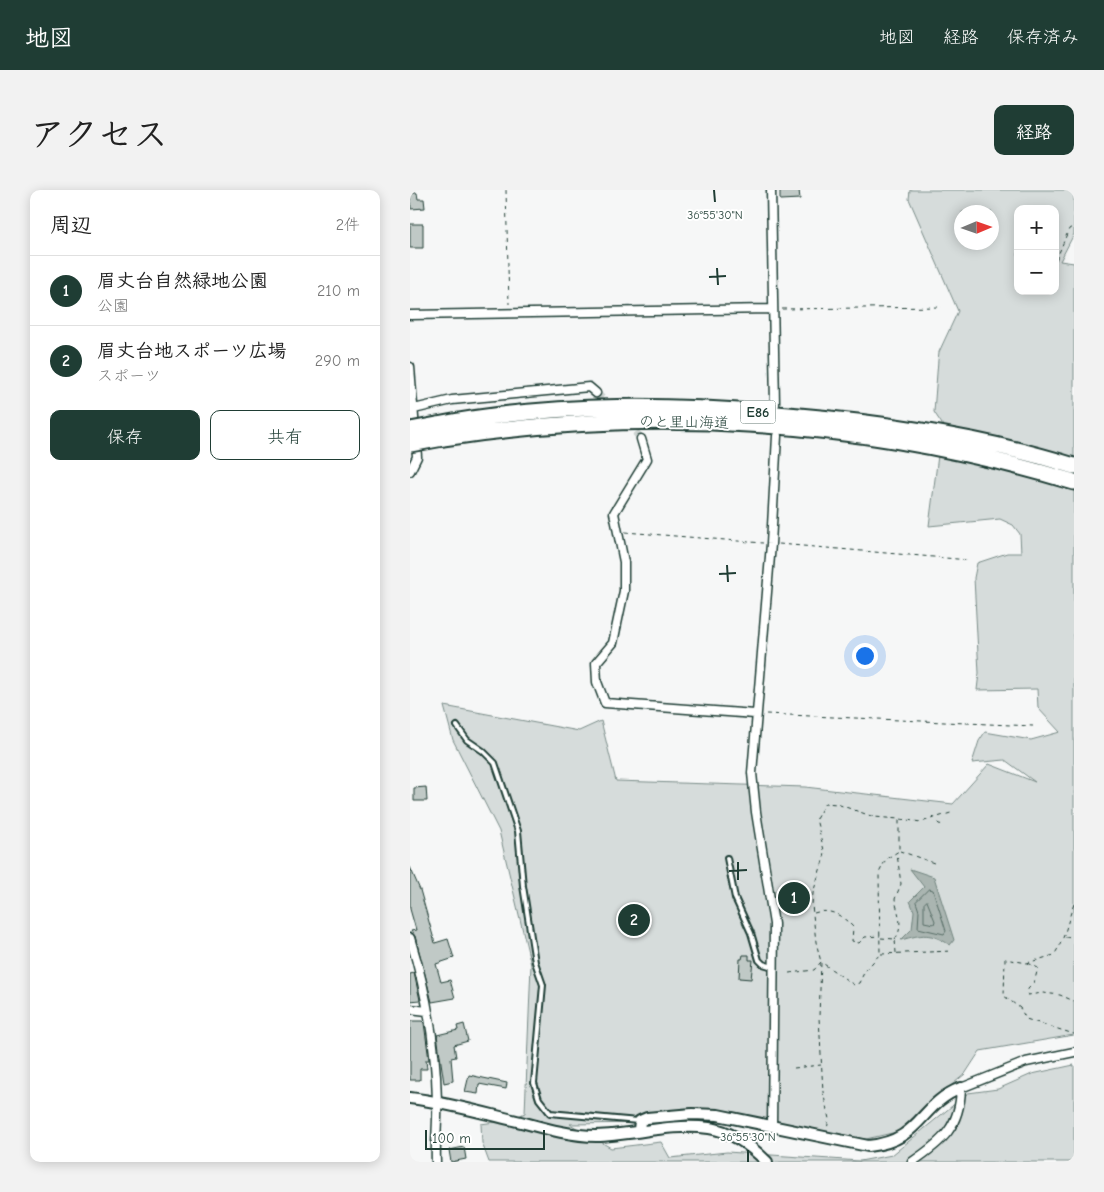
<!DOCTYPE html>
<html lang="ja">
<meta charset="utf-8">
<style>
:root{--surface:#fff;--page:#f2f2f2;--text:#222;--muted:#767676;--line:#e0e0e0;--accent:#1f3d34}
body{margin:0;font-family:"Comic Neue","Klee One",sans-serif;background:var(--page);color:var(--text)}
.controls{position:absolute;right:15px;top:15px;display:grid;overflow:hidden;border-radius:10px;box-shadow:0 2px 12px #0003}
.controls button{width:45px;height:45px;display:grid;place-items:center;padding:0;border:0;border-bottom:1px solid var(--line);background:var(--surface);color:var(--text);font:25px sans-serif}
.compass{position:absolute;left:544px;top:15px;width:45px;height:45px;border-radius:50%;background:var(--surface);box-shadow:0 2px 12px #0003;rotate:88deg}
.scale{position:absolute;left:15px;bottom:12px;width:120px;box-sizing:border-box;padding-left:5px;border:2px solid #1f3d34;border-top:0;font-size:14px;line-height:18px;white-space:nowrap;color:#1f3d34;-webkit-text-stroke:4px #fff;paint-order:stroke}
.you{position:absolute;left:454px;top:465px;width:18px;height:18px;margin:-12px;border:4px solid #fff;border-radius:50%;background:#1a73e8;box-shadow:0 0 0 8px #1a73e833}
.badge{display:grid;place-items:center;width:32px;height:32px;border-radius:50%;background:var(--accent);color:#fff;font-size:16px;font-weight:700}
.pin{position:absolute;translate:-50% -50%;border:2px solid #fff;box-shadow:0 1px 5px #0006}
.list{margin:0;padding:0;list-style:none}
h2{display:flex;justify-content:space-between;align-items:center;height:65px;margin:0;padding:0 20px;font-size:21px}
h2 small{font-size:16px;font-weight:400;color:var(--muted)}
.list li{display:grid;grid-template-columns:32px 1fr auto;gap:15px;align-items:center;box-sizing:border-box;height:70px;padding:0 20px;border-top:1px solid var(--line)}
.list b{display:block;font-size:19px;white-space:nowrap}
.list p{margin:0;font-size:16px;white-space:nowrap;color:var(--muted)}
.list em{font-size:16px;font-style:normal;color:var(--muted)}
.actions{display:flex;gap:10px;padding:15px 20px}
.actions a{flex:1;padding:11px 0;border:1px solid var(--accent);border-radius:10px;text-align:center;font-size:18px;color:var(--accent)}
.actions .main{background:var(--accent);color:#fff}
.map{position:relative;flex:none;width:664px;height:972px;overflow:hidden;border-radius:10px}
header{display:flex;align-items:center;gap:30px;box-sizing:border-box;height:70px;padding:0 25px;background:var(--accent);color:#fff}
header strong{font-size:24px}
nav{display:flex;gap:28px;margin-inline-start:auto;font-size:18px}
.intro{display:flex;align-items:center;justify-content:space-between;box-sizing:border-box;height:120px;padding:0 30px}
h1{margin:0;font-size:35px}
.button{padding:12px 22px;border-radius:10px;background:var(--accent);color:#fff;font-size:18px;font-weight:700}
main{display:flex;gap:30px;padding:0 30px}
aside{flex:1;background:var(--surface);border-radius:10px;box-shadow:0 2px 12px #0003}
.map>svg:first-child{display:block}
.green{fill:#d6dcdb;stroke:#7a8c88;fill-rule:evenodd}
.water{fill:#aab5b1;stroke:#72857f}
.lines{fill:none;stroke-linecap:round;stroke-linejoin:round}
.shore{stroke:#576d66;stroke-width:1}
.building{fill:#c0c9c6;stroke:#1f3d34}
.minor-tunnel{stroke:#cbd2d0;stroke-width:8;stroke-dasharray:8 4;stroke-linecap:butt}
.service-casing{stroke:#1f3d34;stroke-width:8}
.minor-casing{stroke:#1f3d34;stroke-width:11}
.tertiary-casing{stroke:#1f3d34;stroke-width:14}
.motorway-casing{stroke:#1f3d34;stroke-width:19}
.path{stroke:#1f3d34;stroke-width:1;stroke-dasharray:4 4;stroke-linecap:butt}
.service{stroke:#fff;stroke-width:4}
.minor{stroke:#fff;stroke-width:8}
.tertiary{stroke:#fff;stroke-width:10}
.motorway{stroke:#fff;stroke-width:15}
.motorway-bridge-casing{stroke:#1f3d34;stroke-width:19;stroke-linecap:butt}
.motorway-bridge{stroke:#fff;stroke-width:15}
.ticks{fill:none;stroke:#1f3d34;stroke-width:2}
.labels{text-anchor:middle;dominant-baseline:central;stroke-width:4;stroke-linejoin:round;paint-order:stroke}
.shield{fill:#fff;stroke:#627771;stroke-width:1}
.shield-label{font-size:14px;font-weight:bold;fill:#1f3d34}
.street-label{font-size:15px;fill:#1f3d34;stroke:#fff}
.ticks-label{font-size:12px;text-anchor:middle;fill:#1f3d34;stroke:#fff;stroke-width:4;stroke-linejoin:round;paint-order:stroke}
</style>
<header>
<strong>地図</strong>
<nav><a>地図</a><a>経路</a><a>保存済み</a></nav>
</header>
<div class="intro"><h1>アクセス</h1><a class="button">経路</a></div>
<main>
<aside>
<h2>周辺<small>2件</small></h2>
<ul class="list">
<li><span class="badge">1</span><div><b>眉丈台自然緑地公園</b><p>公園</p></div><em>210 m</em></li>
<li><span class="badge">2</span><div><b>眉丈台地スポーツ広場</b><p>スポーツ</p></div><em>290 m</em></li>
</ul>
<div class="actions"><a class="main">保存</a><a>共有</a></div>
</aside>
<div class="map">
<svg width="664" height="972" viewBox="0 0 664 972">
<rect width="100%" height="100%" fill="#f6f7f7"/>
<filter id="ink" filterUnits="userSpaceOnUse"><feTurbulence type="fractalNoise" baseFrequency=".02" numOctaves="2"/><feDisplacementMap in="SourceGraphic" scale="10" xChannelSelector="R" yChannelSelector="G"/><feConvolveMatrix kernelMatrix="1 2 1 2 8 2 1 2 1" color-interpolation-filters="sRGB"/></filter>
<g filter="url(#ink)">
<path class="green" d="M500,0H664V44L650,71L664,73V845L570,861L555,884L510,921L491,941L456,949L319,932L160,934L201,958L251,952L260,968L317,962L450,971L482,965L558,903L588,899L622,884L664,875V972H79L72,953L71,934L98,930L115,923L121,775L89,641L43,550L34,516L169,541L191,531L206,591L395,597L543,614L579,574L625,592L595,570L562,573L569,551L575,542L621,550L650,542L628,518L627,499L567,500L569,483L564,388L567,373L597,363H611L610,344L603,335L590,329L519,336L532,234L524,222L528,170L529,162L548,121L499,9ZM608,19H645V101H608ZM552,22H582V52H552Z"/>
<path class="water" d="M500,679L524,687L544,750L540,755C520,742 513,744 491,750L502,739L504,721L500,711L514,697Z"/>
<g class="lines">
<path class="shore" d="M519,699L523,700L536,741L534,744L508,738L509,721L506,712Z
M517,711L525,731L524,734L514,732V714Z"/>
</g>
<path class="building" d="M370,0H389L390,9L370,10Z
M0,3H7L8,9H14L15,18L1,19Z
M0,34H13V58H0Z
M16,597L17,611H4V598Z
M0,677L10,700L25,753L38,749L44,768L26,774L31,792L40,790L45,808L22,812L5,746L1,741L6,740L0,719Z
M333,765H339V770H343L341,789L329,788L330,769H332Z
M4,783L10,810L0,811V784Z
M0,831H12L14,833L19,870H16L17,879H10V890H0Z
M54,834L58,851L44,855L46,867L41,868L43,891L34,893L27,845L48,840L47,836Z
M59,885L97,893L96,899L69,894L68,904L55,902Z
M54,957L56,969L41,972L39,960Z"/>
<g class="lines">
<path class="minor-tunnel" d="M186,203L201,217
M218,233L231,249"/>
<defs>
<path id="service" d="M47,536L57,550L73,561L85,573L108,641L113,696L125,772L133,795L124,893L129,909L140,923L228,931
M317,668L325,708L341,743L349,770L353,774L363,777"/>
<path id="minor" d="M361,0L365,214
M0,125L363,119
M0,177L5,240
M4,219L42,210L179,197L186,203
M231,249L237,269L204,323L214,372V401L203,453L186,473L187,492L195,513L345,524
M0,281L7,267L6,252
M0,748C16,800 26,856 27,911C28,931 25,951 26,972
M0,819L17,821
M362,937L364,734L346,622L342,583L361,354L367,246
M502,972C533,951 550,937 551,898L616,872L664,862"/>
<path id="tertiary" d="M0,908C39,913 77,924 115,933C137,939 162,946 186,946C223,945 261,933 299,938C322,941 341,956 357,972
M229,940L230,931L237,928L282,924L308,925L458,956C512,951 509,914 551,898"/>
<path id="motorway" d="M27,235C147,212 268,214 389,226C482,234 574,248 664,276
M33,248C244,216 460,230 664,292"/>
</defs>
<use href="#service" class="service-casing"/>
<use href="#minor" class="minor-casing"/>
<use href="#tertiary" class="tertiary-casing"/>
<use href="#motorway" class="motorway-casing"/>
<path class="path" d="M96,0L99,114
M646,70L659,39L664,36
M372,119L532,117
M215,342L353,353
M369,354L559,370
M356,524L623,536
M522,627L529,634L535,635
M490,629L511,632L544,622
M490,661L524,673
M664,714C656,734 657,745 644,765L617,773L595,769L594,806L610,818L616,829L664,844
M404,723C420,718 432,725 443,737L442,751L449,753L455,747L470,746
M655,747L664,746
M471,748L485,749L486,763
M485,749C495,736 487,722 485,709L491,694L487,664
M471,764L542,761
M618,773L628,778L624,793L618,799V805L633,803L650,805L664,811
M379,783L404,780L411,772L444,795L449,793L455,781L470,764L469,683L476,669L489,661V629L464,627L427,614L415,613L406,629L415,664L403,703L402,715L406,752L411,772L409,827L413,902L419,929L417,939
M384,878L411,875"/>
<use href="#service" class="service"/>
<use href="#minor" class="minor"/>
<use href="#tertiary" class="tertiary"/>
<use href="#motorway" class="motorway"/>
<defs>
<path id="motorway-bridge" d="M0,240L27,235
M0,254L33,248"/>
</defs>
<use href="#motorway-bridge" class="motorway-bridge-casing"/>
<use href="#motorway-bridge" class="motorway-bridge"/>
</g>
</g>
<path class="ticks" d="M304,0L305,12M307,78L308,95M299,87L316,86M317,375L318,392M309,384L326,383M328,672V690M319,681L337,680M338,960V972"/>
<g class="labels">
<rect class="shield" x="330.5" y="210.5" width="35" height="23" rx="4"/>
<g class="shield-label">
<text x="348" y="222">E86</text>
</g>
<g class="street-label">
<text transform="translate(274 232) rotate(1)">のと里山海道</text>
</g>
</g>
<g class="ticks-label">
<text x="305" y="29">36°55'30"N</text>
<text x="338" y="951">36°55'30"N</text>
</g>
</svg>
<div class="controls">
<button>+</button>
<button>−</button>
</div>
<svg class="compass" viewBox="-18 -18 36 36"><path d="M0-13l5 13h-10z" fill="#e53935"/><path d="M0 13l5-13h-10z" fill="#767676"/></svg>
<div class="scale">100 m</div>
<div class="you"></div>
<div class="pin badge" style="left:384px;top:708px">1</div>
<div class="pin badge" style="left:224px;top:730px">2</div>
</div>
</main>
